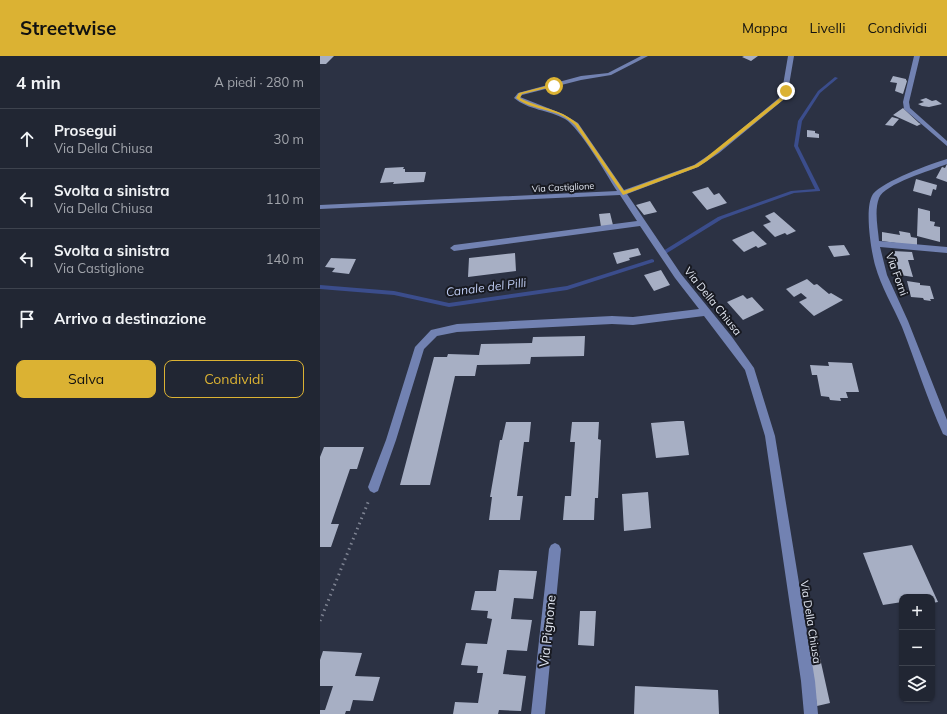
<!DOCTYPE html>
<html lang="it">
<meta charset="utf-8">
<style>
:root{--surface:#212633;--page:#2d323f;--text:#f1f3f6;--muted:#a2a5ac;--line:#3e434e;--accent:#dbb233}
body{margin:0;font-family:Mulish,sans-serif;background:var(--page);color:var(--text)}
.controls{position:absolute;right:12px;bottom:12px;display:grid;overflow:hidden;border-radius:8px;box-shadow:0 1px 3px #0004}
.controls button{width:36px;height:36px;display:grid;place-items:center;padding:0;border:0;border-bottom:1px solid var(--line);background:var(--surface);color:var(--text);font:20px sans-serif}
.stop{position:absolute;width:12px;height:12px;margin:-9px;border:3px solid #dbb233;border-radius:50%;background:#fff}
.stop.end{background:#dbb233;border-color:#fff;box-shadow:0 1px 4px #0008}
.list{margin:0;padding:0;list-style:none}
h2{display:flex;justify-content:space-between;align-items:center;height:52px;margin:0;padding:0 16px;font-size:17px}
h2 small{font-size:13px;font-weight:400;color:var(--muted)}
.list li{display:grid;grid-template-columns:26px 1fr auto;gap:12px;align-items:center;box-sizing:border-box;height:60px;padding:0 16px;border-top:1px solid var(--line)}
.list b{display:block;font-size:15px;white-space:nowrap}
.list p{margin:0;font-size:13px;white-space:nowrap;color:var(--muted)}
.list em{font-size:13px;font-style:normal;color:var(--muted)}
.actions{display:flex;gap:8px;padding:12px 16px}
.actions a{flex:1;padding:9px 0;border:1px solid var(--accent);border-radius:8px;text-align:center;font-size:14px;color:var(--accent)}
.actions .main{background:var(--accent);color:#111}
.icon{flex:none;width:22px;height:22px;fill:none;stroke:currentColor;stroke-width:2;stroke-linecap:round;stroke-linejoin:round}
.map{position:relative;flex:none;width:627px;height:658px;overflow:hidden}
header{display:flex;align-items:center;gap:24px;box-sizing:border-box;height:56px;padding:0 20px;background:var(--accent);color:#111}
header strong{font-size:19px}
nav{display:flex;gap:22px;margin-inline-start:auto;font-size:14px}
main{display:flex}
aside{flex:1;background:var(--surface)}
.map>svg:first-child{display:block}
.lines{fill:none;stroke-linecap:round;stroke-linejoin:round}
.stream{fill:#3b4d8c;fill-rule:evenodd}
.building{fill:#a7afc4}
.path{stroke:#7e8392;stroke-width:3;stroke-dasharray:1.5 4;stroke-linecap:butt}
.minor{fill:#7282b2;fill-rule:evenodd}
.route{fill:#dbb233}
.labels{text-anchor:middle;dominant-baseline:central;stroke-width:4;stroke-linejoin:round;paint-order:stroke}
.far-street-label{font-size:9px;fill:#e2e7f2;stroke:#181a22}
.street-label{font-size:11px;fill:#e2e7f2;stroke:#181a22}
.water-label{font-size:12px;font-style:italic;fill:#bfccf2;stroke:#181a22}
.near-street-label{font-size:13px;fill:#e2e7f2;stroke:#181a22}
</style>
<header>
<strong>Streetwise</strong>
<nav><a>Mappa</a><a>Livelli</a><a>Condividi</a></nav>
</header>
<main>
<aside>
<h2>4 min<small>A piedi · 280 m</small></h2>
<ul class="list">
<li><svg class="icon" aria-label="ahead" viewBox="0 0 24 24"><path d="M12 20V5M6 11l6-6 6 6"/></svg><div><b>Prosegui</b><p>Via Della Chiusa</p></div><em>30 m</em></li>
<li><svg class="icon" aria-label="left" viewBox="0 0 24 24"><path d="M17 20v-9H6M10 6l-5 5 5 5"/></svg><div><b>Svolta a sinistra</b><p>Via Della Chiusa</p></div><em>110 m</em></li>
<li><svg class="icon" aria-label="left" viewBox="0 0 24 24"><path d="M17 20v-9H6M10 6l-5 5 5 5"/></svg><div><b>Svolta a sinistra</b><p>Via Castiglione</p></div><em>140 m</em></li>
<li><svg class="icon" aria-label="arrive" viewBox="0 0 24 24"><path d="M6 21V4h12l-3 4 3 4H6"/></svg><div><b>Arrivo a destinazione</b></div></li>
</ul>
<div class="actions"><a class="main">Salva</a><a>Condividi</a></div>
</aside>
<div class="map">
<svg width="627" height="658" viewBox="0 0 627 658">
<rect width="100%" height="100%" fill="#2c3244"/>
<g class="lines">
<path class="stream" d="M515,21L518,22L500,37L482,65L478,90L500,134V135L474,137L402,163L347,197H343V195L398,161L471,135L495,133L474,90L478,65L498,35Z
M332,203L334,204V206L247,234L129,251L74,239L0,233V229L74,235L129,247L247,230Z"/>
</g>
<path class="building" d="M0,0H14L6,8H0Z
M424,0H438L431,5L422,1Z
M573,20L586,23V24L587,25L583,38L575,35L577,27L570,26Z
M606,42L612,45L616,44L622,48L609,51L602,50L598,48L604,46L600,44Z
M583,52L599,67L601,68L597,70L573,59Z
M572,61L579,63L573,70L565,69Z
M487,74L495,75V77L499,78V82L487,81Z
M627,108V126L616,122L622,111L625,112Z
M84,111L83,113H85V116H106L104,126L73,128L74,126L60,127L65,112Z
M596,123L617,129L616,134L613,133L611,140L593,135Z
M388,131L394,139L399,137L407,147L387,154L372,136Z
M330,145L337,156L324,159L316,149Z
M598,152L610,155V165L615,166L614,170L620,171V186L597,180Z
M454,156L476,175L467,179L465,177L455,181L443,169L451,166L445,160Z
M290,157L293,169L281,171L279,158Z
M433,175L447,188L438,192L436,190L424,196L412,184Z
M579,175L590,177L591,181L597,182V190L562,185V176L580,179Z
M524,189L530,199L514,201L508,190Z
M318,192L321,199L309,202L310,204L297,208L293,197Z
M573,195L592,196L594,204H588L593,221L580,219Z
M195,197L196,215L148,221L149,202Z
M11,202L36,203L29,218L12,216L15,212L5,211Z
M341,214L350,229L334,235L324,219Z
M487,223L494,229L497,228L509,238L511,237L523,244L494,260L479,246L487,242L481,237L474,241L466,233Z
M587,225L600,227V229L610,230L614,243H610L611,245L604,244L603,242L591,241Z
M423,239L427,243L432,241L444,254L423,264L407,246Z
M265,280L264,300L211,301L210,308L157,309L155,320H135L110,429H80L114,301H127L128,298L159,299L161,288L212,287L213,281Z
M508,306L532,307L539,336H526L528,342H520L521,345L510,344L509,341L501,340L497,319H492L490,309L509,310Z
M357,365H364L369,399L336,402L331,367Z
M186,366H211L209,386H204L197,440H203L200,464H169L172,441H170L180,384H182Z
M252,366H279L278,383L281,384L278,442H275L274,464H243L245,440H251L255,386H250Z
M4,391H44L37,413H30L11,468H19L11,491H0V401Z
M328,436L331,472L304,475L302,438Z
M592,489L618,546L612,547V541H582V546L563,549L543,497Z
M179,514L217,515L213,543L194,542L191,563L212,564L207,595L187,594L183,618L206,620L201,655L179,654L178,658H133L135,646L158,647L163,617H157L158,610L141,609L146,587L167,588L172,563L167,562L168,555L151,554L155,535H176Z
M260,555H276L274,590L258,589Z
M498,593L510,647L497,650L489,594Z
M3,595L42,597L35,620L60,621L53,645L33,644L30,655H26L25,658H0V654H5L13,630H0V604Z
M315,630L398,634L399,658H314Z"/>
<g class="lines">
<path class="path" d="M0,565L49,444"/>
<path class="minor" d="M321,0H328L291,19L261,24L202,39L200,41L243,58L258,67L304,134L374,109L395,95L459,42L462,35L468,0H474L468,35L463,44L399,97L378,111L307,138L361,218L412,281L434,312L455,380L495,625L498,658H484L481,625L445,380L425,314L384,260L313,269L292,268L137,276L117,280L104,293L76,384L58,435L54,437L50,435L48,431L66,384L95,291L111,274L137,268L292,260L313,261L379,253L355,222L320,170L134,195L130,192L134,189L317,165L300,139L0,153V149L297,135C286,118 260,72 245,63C229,54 208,54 194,42L198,37L261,20L288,17Z
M594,0H600L589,46L590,52L627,85V90L584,53L583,46Z
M627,103V108C612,114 564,128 559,142C554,155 558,172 559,185L627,191V197L560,191L567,219L588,265L627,364V380L623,378C607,343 596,307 582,271C573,250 561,231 555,209C551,194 544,151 553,138C562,126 612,107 627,103Z
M235,487L239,489L241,493L225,658H211L229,493L231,489Z"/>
</g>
<path class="route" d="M234,28L235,30L202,38L200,42C220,53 238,51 258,68L304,135L375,109L384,103L460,42L464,34L467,35L463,44L387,105L378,111L303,139L255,69C248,63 241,58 232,56C220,52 206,50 196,42L199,37Z"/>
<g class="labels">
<g class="far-street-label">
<text transform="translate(243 131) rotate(-3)">Via Castiglione</text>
</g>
<g class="street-label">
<text transform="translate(577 218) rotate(70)">Via Forni</text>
<text transform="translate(393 245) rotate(51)">Via Della Chiusa</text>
<text transform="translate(491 566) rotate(81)">Via Della Chiusa</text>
</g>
<g class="water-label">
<text transform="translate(166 231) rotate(-7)">Canale del Pilli</text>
</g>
<g class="near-street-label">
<text transform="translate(227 575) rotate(-84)">Via Pignone</text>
</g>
</g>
</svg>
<div class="controls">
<button>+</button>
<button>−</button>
<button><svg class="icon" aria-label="layers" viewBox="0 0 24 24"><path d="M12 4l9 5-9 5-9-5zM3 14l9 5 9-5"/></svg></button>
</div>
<div class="stop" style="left:234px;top:30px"></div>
<div class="stop end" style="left:466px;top:35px"></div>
</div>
</main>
